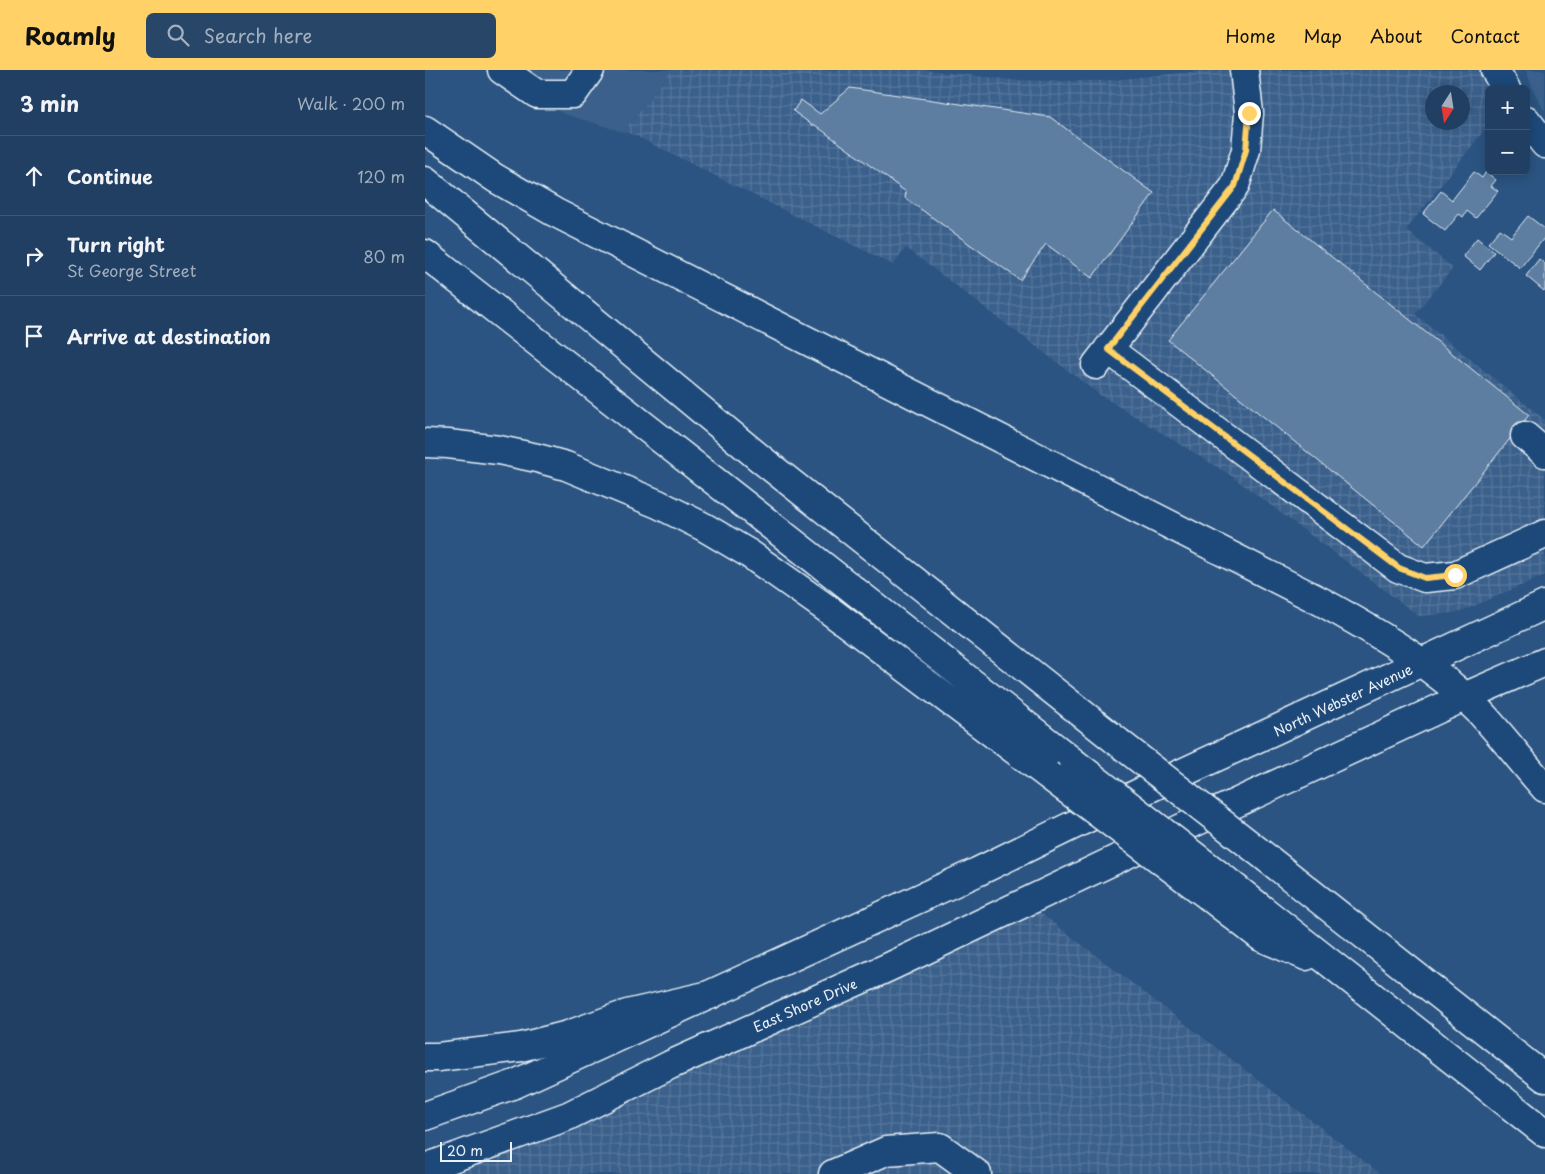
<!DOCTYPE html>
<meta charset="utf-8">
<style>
:root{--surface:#203f62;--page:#284668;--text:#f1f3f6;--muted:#a2afbe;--line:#3d5877;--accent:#ffd166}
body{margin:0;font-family:"Playpen Sans",sans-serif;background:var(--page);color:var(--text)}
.controls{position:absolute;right:15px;top:15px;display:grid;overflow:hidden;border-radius:8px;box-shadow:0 2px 12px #0003}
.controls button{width:45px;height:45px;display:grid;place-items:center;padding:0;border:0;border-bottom:1px solid var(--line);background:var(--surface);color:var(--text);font:25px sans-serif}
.compass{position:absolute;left:1000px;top:15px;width:45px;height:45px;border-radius:50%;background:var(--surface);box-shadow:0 2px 12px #0003;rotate:192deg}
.scale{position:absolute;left:15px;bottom:12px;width:72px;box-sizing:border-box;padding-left:5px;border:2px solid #e8f1f8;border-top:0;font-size:14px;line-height:18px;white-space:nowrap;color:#e8f1f8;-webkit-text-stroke:4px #1f4a7a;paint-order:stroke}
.stop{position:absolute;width:15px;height:15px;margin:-11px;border:4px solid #ffd166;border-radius:50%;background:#fff}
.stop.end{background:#ffd166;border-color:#fff;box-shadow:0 1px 5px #0008}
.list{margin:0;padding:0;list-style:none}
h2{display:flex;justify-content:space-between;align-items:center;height:65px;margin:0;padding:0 20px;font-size:21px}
h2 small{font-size:16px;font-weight:400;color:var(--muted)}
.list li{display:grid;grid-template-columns:32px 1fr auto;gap:15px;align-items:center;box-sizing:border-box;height:80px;padding:0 20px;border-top:1px solid var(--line)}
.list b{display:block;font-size:19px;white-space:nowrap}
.list p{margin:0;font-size:16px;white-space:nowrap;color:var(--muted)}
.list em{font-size:16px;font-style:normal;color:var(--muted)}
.icon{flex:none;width:28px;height:28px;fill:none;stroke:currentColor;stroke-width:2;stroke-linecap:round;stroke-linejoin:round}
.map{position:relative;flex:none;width:1120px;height:1104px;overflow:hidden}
header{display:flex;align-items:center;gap:30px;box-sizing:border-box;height:70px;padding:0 25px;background:var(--accent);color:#111}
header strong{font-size:24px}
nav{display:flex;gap:28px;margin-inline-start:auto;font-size:18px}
.search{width:350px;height:45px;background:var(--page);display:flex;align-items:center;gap:12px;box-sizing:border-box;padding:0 18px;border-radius:8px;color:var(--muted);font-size:19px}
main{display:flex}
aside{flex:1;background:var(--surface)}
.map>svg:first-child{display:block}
.built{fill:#3a608b}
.industrial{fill:url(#industrial-grid);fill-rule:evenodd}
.building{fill:#5d7da1;stroke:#e8f1f8}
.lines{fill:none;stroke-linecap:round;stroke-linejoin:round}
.minor-casing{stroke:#e8f1f8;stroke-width:31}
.major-casing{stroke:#e8f1f8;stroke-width:31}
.highway-casing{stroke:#e8f1f8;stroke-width:31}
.minor{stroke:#1f4a7a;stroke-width:28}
.major{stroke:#1f4a7a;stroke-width:28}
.highway{stroke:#1f4a7a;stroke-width:28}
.highway-bridge-casing{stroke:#e8f1f8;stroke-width:31;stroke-linecap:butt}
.highway-bridge{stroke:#1f4a7a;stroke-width:28}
.route{stroke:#ffd166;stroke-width:6}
.labels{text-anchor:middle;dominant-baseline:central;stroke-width:4.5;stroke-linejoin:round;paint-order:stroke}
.street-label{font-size:14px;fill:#e8f1f8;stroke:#1f4a7a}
</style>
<header>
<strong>Roamly</strong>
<div class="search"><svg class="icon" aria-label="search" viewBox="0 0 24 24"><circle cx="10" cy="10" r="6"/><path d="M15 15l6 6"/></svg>Search here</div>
<nav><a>Home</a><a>Map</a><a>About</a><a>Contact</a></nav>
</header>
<main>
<aside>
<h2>3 min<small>Walk · 200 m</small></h2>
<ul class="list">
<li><svg class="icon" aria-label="ahead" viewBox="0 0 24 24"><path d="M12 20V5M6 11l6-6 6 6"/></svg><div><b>Continue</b></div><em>120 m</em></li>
<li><svg class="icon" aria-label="right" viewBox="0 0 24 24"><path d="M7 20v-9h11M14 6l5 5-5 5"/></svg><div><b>Turn right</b><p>St George Street</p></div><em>80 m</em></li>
<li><svg class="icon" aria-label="arrive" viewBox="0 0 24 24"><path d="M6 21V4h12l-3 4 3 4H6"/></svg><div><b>Arrive at destination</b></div></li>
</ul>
</aside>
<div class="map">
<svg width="1120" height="1104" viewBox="0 0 1120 1104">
<defs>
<pattern id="industrial-grid" width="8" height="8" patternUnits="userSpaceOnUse" patternTransform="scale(1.25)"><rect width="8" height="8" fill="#3a608b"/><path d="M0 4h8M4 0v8" fill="none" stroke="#56779c"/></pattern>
</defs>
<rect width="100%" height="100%" fill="#2b5482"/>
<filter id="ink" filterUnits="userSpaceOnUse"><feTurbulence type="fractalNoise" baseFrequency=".02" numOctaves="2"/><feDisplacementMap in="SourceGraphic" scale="10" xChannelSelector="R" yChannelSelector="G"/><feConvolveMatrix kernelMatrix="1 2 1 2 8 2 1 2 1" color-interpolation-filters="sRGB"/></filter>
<g filter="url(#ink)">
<path class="built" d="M60,0H247L198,62L139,44Z
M1101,0H1120V42L1108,20Z"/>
<path class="industrial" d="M247,0H500L587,10L630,11H676L785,0H1057L1064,30V54L981,160L1028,198L990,244L1120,350V505L1042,539L1028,543L994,546L805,405L675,325L481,178L468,195L209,65L198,62ZM1008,22H1038V52H1008Z
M613,841L956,1104H16L150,1055Z"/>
<path class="building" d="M425,18L625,47L729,123L667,208L621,174L595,210L480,128L481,122L390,55H387L368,41L376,30L395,44Z
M1049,102L1057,108L1061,102L1071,110L1066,116L1073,121L1051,148L1042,141L1038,147L1034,144L1020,161L998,144L1016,121L1027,130Z
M848,140L1104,345L999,476L743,270Z
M1103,146L1120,159V167L1095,198L1063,173L1075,159L1086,167Z
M1052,168L1069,182L1055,200L1038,186Z
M1114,189L1120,194V219L1119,221L1101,206Z"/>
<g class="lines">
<defs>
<path id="minor" d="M77,0L112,24H148L165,0
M1070,0L1081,19
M1101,50L1120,74
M683,279L973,498L1000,508L1030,505L1120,464
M671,295L810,116L821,80L824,43L819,0
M1100,366L1120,383
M408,1104L461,1081L515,1077L552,1104"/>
<path id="major" d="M0,1046L90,1014L552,802L716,722L1120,535
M0,1098L143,1046L245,995L464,897L755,759L1039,627L1120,592"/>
<path id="highway" d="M0,60L70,108L129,142L897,532C953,563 1011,596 1056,643C1078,667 1098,693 1120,718
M0,111L337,390L693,672
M0,184L648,692
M0,373L23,374L74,380L112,388L141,396L233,434L279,457L323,483L404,540L623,705
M843,789L1120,1008
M799,809L1120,1063
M777,821L836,867L881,886
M0,987H13L96,977L143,965L202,944L285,925"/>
</defs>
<use href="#minor" class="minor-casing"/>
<use href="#major" class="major-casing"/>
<use href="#highway" class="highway-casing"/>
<use href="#minor" class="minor"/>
<use href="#major" class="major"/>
<use href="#highway" class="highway"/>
<defs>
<path id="highway-bridge" d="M693,672L843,789
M648,692L799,809
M623,705L777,821"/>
</defs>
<use href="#highway-bridge" class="highway-bridge-casing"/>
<use href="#highway-bridge" class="highway-bridge"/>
</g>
</g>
<g class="lines" filter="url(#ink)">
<path class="route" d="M824,43L821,80L810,116L683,279L974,498L1000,508L1030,505"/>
</g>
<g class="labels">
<g class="street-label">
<text transform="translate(918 630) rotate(-25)">North Webster Avenue</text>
<text transform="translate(380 935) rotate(-24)">East Shore Drive</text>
</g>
</g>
</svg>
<div class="controls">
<button>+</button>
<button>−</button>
</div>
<svg class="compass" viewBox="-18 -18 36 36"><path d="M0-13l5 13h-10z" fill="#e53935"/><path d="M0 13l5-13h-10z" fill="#a2afbe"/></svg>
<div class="scale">20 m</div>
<div class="stop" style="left:1030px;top:505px"></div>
<div class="stop end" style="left:824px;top:43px"></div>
</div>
</main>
